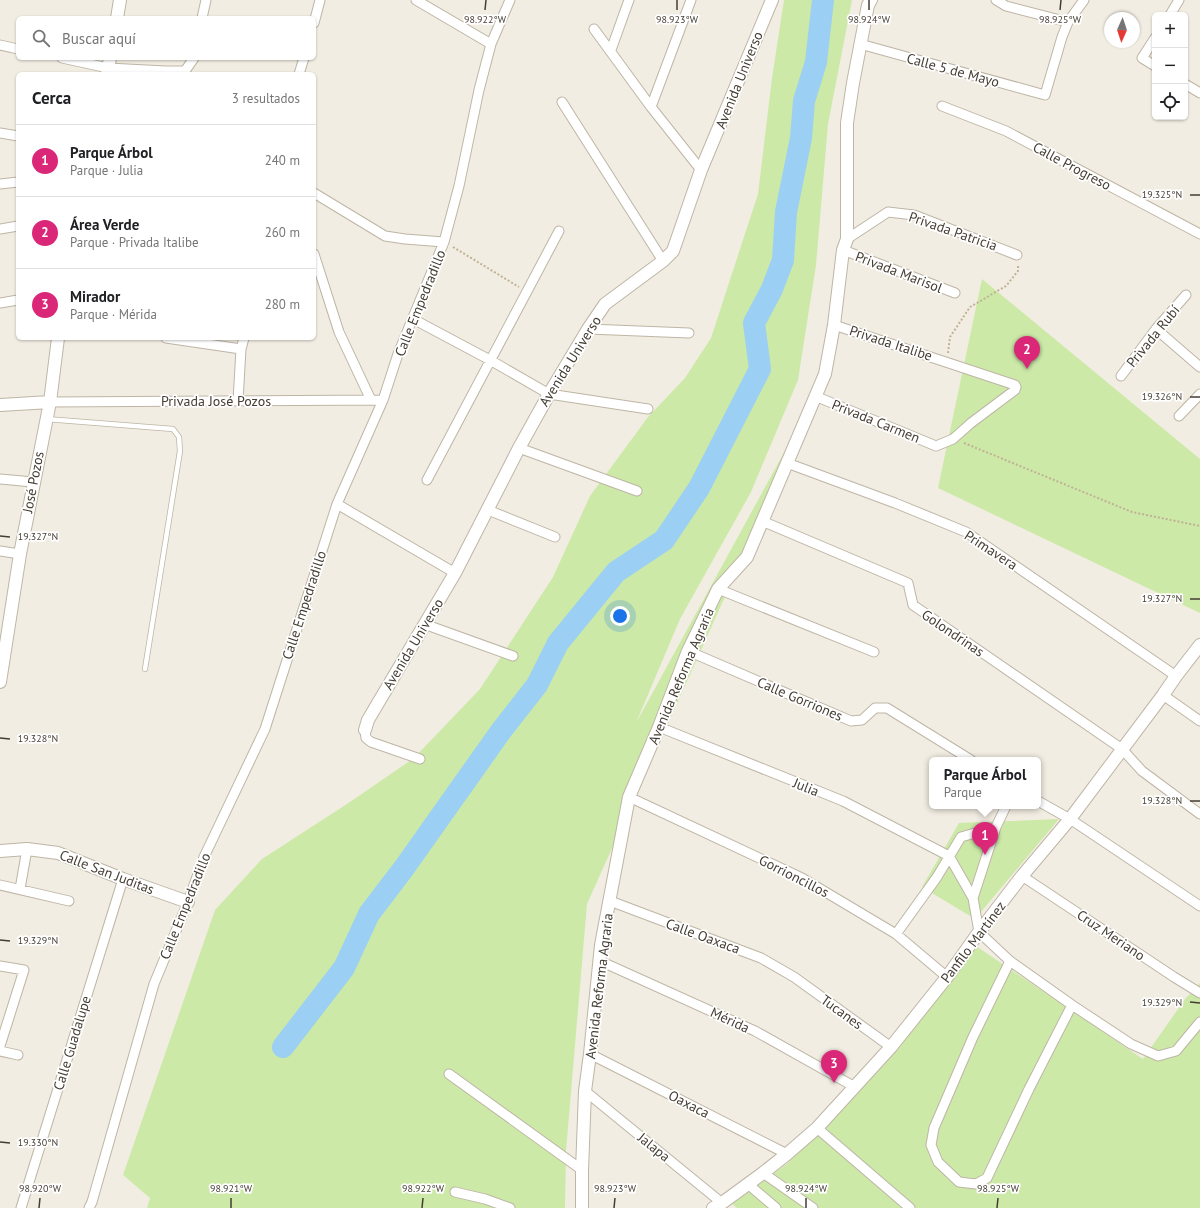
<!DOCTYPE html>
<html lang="es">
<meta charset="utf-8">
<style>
:root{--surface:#fff;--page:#f2f2f2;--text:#202124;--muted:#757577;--line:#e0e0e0;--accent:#db2777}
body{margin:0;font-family:"PT Sans",sans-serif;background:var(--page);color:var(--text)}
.controls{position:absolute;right:12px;top:12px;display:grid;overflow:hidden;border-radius:6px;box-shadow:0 1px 3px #0004}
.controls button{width:36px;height:36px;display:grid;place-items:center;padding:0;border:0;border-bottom:1px solid var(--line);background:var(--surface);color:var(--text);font:20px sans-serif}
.compass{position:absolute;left:1104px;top:12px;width:36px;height:36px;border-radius:50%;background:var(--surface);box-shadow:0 1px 3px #0004;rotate:183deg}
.you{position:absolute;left:620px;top:616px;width:14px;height:14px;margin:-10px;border:3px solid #fff;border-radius:50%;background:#1a73e8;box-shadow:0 0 0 6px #1a73e833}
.badge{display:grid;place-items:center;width:26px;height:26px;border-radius:50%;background:var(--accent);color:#fff;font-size:13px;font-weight:700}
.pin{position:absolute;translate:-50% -33px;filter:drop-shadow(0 1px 2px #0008)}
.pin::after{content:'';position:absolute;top:21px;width:14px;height:12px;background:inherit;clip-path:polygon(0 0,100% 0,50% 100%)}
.popup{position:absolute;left:929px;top:757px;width:112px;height:52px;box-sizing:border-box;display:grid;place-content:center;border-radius:6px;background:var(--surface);filter:drop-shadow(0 1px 3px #0005);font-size:13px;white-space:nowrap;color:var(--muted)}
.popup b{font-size:15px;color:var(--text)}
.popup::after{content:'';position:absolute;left:50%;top:100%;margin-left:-8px;border:8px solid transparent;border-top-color:var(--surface)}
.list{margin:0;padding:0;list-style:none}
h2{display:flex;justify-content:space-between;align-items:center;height:52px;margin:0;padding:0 16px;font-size:17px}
h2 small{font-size:13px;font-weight:400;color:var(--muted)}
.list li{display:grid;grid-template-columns:26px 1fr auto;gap:12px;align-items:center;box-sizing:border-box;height:72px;padding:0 16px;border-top:1px solid var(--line)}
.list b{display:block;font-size:15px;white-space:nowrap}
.list p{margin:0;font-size:13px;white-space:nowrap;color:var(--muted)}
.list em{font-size:13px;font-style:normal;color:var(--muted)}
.icon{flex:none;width:22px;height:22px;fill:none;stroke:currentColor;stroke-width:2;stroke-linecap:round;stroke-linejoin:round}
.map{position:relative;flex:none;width:1200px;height:1208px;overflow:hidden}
.search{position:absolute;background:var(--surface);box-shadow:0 1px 3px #0004;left:16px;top:16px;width:300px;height:44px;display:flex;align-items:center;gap:10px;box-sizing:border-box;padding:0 14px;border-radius:6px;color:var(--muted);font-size:15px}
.panel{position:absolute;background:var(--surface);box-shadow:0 1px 3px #0004;left:16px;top:72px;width:300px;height:268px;border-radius:6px}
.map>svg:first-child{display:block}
.green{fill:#cce9a8}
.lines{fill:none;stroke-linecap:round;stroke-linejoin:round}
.river{stroke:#9bcff3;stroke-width:22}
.service-casing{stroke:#beb5a5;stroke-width:6}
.minor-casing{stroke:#beb5a5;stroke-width:11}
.tertiary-casing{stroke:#beb5a5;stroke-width:14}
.path{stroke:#c0b195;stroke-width:2;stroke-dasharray:2 2;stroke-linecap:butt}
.service{stroke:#fff;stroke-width:4.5}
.minor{stroke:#fff;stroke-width:9}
.tertiary{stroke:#fff;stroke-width:12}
.ticks{fill:none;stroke:#443d33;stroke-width:1.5}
.labels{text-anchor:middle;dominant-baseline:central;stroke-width:3.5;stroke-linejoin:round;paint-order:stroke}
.street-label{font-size:14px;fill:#443d33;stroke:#fff}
.ticks-label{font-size:10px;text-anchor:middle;fill:#443d33;stroke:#fff;stroke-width:3.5;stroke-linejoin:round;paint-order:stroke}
</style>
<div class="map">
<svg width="1200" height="1208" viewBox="0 0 1200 1208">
<rect width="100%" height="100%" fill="#f2ede2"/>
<path class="green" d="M784,0H852L828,124L816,265L798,380L751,492L680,619L636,723L815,396L587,904L566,1151L565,1208H147L150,1198L123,1175L215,910L262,859L350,802L414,758L480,689L553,577L590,496L648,417L685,378L711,338L758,194L772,78Z
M982,279L1200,459V613L938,488Z
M1059,819L975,919L922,887L959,823Z
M976,946L1143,1059L1185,999L1200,983V1208H737L732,1204L788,1163L865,1084Z"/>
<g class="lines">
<path class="river" d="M283,1047L344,968L369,914L404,868L501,731L537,685L558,643L616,572L664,540L699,488L760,369L754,323L772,289L783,260L786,212L801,138L804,101L816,62L823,0"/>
<defs>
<path id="service" d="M46,419L173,429L179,437L180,451L145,669"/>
<path id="minor" d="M416,0L491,44
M996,0L1006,6L1068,22
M1170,15L1179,0
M202,18L206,0
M314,23L320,0
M594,29L651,107L701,170
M1155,38L1142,58L1155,66
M860,44L1045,95L1062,37L1068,22L1084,0
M0,45L18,49
M611,50L629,0
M62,58L108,68L166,71H185L194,58
M299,74L304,58
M1185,84L1200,93
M562,102L663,261
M942,106L1006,131L1200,234
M651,107L691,0
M0,133L18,136
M0,184L18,182
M314,193L385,236L405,239L444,242
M0,229L18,226
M847,239L888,212L914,215L1017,255
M843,250L955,293
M314,254L339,332L371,400
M0,303L18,300
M413,319L490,360L549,394L648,409
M588,329L689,333
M1156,329L1200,367
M166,338L241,349
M1121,376L1156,329L1186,295
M815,396L936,446L953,439L971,423L1015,390L1016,387L1015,385L834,325
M238,401L241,349L244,338
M50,402L383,400
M1179,416L1200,394
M519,448L637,491
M787,463L895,503L966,532L1176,676
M0,479L33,482
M427,480L559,231
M337,504L455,573
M488,510L555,537
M762,521L908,583L913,605L1122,749L1142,771L1200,814
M0,551L20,554
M718,589L874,652
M424,624L513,656
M688,651L851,721L862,720L875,708H887L971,760
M1163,695L1200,721
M659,727L843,801L949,856L973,898L979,932L1010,961L1072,1005L1131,1044L1158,1056L1176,1051L1200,1022
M365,730L366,738L371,742L420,759
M629,797L802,878L896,934L947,977
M1038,801L1070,819L1200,906
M1022,876L1174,977L1200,993
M0,885L69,901
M20,889L27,849
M973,898L996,827L1006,806
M610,901L761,958L794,977L891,1047
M896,934L937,877L961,837L996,827
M600,961L755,1031L855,1087
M1010,961L973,1037L934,1128L931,1145L938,1162L959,1182L976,1184L987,1178L1029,1089L1072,1005
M0,966L24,970L0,1046
M0,1051L18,1055
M590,1054L787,1154
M449,1074L582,1170
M585,1091L722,1203
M817,1128L910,1208
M763,1173L813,1208
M748,1184L776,1208
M455,1192L485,1199L510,1208
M21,1208L123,879
M89,1208L92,1202L154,984L188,902L204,857L265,729L337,504L383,400L398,354L444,242L459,186L479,90L491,44L510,0"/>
<path id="tertiary" d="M117,18L120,0
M107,74L110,58
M0,405L50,402
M0,682L20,554L50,402L58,338
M365,730L368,720L455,573L519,448L549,394L588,329L605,304L663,261L673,251L701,170L772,0
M0,851L27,849L58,853L123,879L188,902
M582,1208V1170L585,1091L590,1054L601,945L629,797L659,727L688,651L718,589L747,557L825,374L834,325L843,250L847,239V123L853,83L868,5L871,0
M713,1208L722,1203L763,1173L787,1154L817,1128L891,1047L947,977L979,932L1022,876L1070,819L1163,695L1176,676L1200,645"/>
</defs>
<use href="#service" class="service-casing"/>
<use href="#minor" class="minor-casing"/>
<use href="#tertiary" class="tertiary-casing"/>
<path class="path" d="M453,247L519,287
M948,353L950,337L970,307L1006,286L1018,271V265
M964,443L1132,512L1200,526"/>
<use href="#service" class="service"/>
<use href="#minor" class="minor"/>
<use href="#tertiary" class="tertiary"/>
</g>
<path class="ticks" d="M485,10L486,0M677,10V0M869,10V0M1060,10L1061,0M1190,195H1200M1190,397H1200M0,536L10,537M1190,599H1200M0,738L10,739M1190,801H1200M0,940L10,941M1190,1002L1200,1003M0,1142L10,1143M39,1208L40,1198M231,1208V1198M422,1208L423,1198M614,1208L615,1198M806,1208V1198M997,1208L998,1198"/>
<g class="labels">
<g class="street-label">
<text transform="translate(953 70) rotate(15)">Calle 5 de Mayo</text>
<text transform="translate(739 80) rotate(-68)">Avenida Universo</text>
<text transform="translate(1072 166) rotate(28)">Calle Progreso</text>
<text transform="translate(953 231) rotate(19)">Privada Patricia</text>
<text transform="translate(899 272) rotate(21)">Privada Marisol</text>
<text transform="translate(420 303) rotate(-68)">Calle Empedradillo</text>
<text transform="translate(1153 336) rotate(-51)">Privada Rubí</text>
<text transform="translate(891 343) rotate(18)">Privada Italibe</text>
<text transform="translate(570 361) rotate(-58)">Avenida Universo</text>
<text x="216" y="401">Privada José Pozos</text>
<text transform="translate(876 421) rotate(22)">Privada Carmen</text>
<text transform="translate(33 482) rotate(-79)">José Pozos</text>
<text transform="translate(991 550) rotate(33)">Primavera</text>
<text transform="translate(304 605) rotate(-72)">Calle Empedradillo</text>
<text transform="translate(953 633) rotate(34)">Golondrinas</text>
<text transform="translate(413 644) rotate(-59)">Avenida Universo</text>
<text transform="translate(681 676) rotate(-67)">Avenida Reforma Agraria</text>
<text transform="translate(800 699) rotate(23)">Calle Gorriones</text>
<text transform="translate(806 787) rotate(22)">Julia</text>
<text transform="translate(107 872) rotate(21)">Calle San Juditas</text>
<text transform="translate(794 876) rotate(27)">Gorrioncillos</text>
<text transform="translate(185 906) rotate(-68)">Calle Empedradillo</text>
<text transform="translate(1111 935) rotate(34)">Cruz Meriano</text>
<text transform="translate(703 936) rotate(20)">Calle Oaxaca</text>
<text transform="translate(973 942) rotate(-53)">Panfilo Martínez</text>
<text transform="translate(599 986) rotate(-83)">Avenida Reforma Agraria</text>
<text transform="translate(842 1012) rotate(36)">Tucanes</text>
<text transform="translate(730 1020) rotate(25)">Mérida</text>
<text transform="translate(72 1043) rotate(-73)">Calle Guadalupe</text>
<text transform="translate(689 1104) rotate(27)">Oaxaca</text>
<text transform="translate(654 1147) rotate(39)">Jalapa</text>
</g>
</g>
<g class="ticks-label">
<text x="485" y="23">98.922°W</text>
<text x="677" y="23">98.923°W</text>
<text x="869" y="23">98.924°W</text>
<text x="1060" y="23">98.925°W</text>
<text x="1162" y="198">19.325°N</text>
<text x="1162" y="400">19.326°N</text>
<text x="38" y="540">19.327°N</text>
<text x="1162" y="602">19.327°N</text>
<text x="38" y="742">19.328°N</text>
<text x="1162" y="804">19.328°N</text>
<text x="38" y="944">19.329°N</text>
<text x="1162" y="1006">19.329°N</text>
<text x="38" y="1146">19.330°N</text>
<text x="40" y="1192">98.920°W</text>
<text x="231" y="1192">98.921°W</text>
<text x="423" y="1192">98.922°W</text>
<text x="615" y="1192">98.923°W</text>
<text x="806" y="1192">98.924°W</text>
<text x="998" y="1192">98.925°W</text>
</g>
</svg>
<div class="controls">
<button>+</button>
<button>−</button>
<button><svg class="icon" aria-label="locate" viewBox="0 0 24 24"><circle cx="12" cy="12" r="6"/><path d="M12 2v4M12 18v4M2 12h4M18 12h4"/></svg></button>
</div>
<svg class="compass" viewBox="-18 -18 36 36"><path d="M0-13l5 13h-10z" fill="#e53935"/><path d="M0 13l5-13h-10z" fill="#757577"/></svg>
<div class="you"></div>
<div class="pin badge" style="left:985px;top:855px">1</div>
<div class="popup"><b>Parque Árbol</b>Parque</div>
<div class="pin badge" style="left:1027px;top:369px">2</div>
<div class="pin badge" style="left:834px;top:1083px">3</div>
<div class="search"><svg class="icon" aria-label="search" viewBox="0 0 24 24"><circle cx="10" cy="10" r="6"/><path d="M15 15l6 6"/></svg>Buscar aquí</div>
<section class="panel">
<h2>Cerca<small>3 resultados</small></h2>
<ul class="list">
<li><span class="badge">1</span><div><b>Parque Árbol</b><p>Parque · Julia</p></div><em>240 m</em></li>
<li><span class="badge">2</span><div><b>Área Verde</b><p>Parque · Privada Italibe</p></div><em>260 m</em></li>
<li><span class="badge">3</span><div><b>Mirador</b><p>Parque · Mérida</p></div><em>280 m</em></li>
</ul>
</section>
</div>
